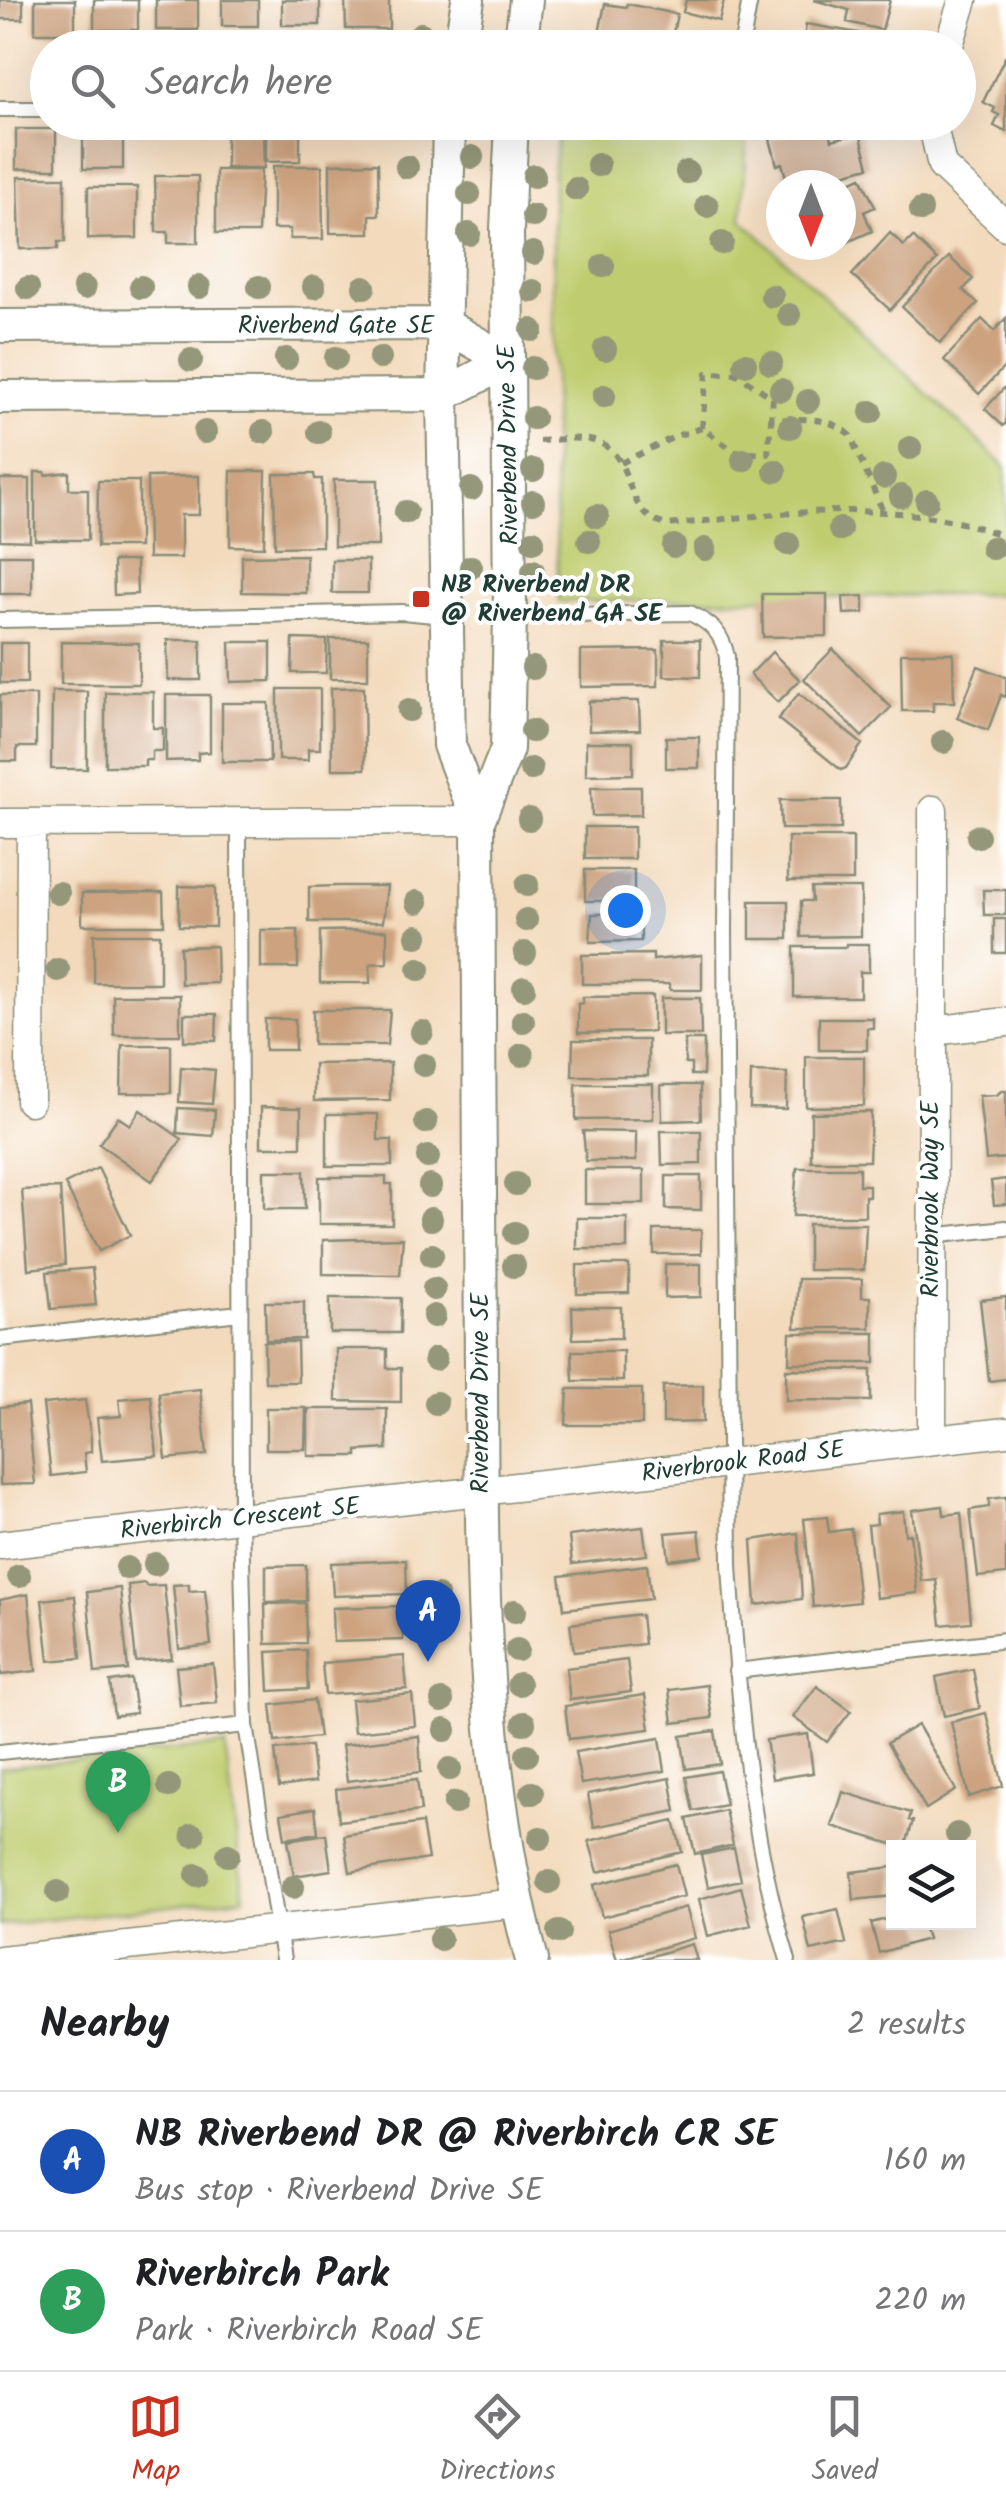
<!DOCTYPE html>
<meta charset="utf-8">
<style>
:root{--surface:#fff;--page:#f6f6f6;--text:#202124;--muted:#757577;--line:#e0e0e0;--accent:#c8321e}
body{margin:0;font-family:Kalam,sans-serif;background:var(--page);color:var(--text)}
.controls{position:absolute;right:30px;bottom:30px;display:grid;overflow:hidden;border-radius:0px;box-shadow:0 10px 40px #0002}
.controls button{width:90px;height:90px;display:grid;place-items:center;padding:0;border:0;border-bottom:2px solid var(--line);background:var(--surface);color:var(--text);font:50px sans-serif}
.compass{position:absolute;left:766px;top:170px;width:90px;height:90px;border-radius:50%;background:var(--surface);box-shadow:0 10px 40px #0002;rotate:180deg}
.you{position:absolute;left:625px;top:910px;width:35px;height:35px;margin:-25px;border:8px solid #fff;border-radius:50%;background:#1a73e8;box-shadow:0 0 0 15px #1a73e833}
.badge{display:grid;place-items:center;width:65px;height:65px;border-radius:50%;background:var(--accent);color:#fff;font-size:32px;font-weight:700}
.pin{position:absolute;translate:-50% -82px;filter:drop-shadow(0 2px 5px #0008)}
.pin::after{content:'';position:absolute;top:52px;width:35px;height:30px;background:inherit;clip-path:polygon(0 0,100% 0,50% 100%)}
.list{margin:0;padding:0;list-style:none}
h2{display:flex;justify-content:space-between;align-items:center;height:130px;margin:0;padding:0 40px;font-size:42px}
h2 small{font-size:32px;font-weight:400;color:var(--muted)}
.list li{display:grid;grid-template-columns:65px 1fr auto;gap:30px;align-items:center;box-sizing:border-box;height:140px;padding:0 40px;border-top:2px solid var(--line)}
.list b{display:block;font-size:38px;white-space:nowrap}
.list p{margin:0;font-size:32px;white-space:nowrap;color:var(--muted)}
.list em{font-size:32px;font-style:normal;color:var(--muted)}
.icon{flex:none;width:55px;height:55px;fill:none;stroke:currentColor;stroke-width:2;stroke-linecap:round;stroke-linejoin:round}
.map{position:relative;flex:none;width:1006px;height:1960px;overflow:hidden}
.search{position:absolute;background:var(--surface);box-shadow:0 10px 40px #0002;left:30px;right:30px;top:30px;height:110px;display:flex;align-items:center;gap:25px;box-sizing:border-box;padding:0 35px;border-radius:55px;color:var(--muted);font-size:38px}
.sheet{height:410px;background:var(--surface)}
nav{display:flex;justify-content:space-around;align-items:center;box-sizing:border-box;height:140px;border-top:2px solid var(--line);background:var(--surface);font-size:28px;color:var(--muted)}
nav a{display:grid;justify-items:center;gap:5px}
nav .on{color:var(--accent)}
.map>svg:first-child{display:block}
.green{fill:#bfcd70;stroke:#6f8552;stroke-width:2.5}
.building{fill:#cca27f}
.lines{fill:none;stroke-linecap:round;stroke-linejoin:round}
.service-casing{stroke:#898c78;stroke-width:18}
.minor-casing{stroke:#898c78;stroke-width:31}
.tertiary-casing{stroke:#898c78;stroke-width:36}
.path{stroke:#898c78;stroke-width:6;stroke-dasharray:8 8;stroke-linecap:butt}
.service{stroke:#fff;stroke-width:14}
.minor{stroke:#fff;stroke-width:28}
.tertiary{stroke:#fff;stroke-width:32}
.tree{fill:#949779}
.poi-dot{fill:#c8321e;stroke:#fff;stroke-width:4}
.labels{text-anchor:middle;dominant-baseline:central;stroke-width:8;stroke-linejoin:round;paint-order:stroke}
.street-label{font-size:25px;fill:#1f3d34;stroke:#fff}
.poi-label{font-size:25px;font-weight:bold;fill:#1f3d34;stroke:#fff;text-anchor:start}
</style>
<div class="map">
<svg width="1006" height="1960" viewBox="0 0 1006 1960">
<rect width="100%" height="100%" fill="#fff"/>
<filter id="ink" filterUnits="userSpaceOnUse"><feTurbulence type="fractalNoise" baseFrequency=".01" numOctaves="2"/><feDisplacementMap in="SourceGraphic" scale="20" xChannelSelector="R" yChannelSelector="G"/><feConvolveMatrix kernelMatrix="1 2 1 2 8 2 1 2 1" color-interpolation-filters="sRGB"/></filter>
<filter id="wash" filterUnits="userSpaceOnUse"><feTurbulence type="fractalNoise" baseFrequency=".0048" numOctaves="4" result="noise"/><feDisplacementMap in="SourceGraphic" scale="40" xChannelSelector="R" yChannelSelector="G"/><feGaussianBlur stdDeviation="2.25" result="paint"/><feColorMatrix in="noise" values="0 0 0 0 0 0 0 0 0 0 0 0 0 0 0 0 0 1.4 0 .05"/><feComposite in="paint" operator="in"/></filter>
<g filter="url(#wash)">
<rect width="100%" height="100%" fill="#f3dabc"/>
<path class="green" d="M559,128L747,136L742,220L1006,467V594L559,602L553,439V171Z
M225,1745L244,1898L0,1925V1768Z"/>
<g id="blocks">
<path class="building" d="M0,0H23V19H0Z
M35,0H75V33H35Z
M94,0H138V30H94Z
M156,0H198V30H156Z
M222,0H258V26H222Z
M282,0H320V25H282Z
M345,0H389V29H346Z
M686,0H724L719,21L683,12Z
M814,0H890L882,30L847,22L849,10Z
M605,4L626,7L627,4L677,14L670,48H615L616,42L598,38Z
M806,24L888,38L886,48H803Z
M233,37H273V48H233Z
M1006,55V132L994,126L999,115L993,112L995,108L983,102Z
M828,123L832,140L860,133L869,167L804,185H788L782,163L777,165L770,139Z
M226,128H263L264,168H226Z
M16,129H56V169H16Z
M300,130V161L266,162V131Z
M83,131H123V169H83Z
M378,163L379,215H370V233H330V164Z
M273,166H322L323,239H290V229H273Z
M216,170H261L258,233H216Z
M155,176H198V243H168V232H156Z
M18,177H65V242H58V249H20Z
M861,177L875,207L864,212L872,231L841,245V186Z
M88,187H137V238L88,239Z
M890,233L904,246L913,237L937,260L890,310L852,275Z
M949,257L973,279L963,290L978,303L940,343L902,307Z
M1006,318V365L979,394L944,360L982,319L994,331Z
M1006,386V423L1003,426L985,409Z
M231,471H266L264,547L230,546Z
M35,472H45V475L69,472V489H88V540H35Z
M274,474H314L315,479H322V546L275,547Z
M199,476V515H181V558H148L147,477Z
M0,479H30V541L0,540Z
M334,480H378V546H334Z
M98,481H139V547H97Z
M0,555H32V594H0Z
M306,555V593L242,592V556Z
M332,560H368V593H332Z
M113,561H136L137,594L114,595Z
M762,594H827V636L763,637Z
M864,596V613L844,614L843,597Z
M293,639L327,640L326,673H292Z
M330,639H368V679H330Z
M167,640H201V680H168Z
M664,640H700V677L664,676Z
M61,642L139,643V684H61Z
M230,642H271V681L231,682Z
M0,643H27V683H0Z
M833,649L891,707L862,737L804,679Z
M658,650V686L581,687V651Z
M772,652L800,680L778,702L750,675Z
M901,653H953L954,702H933V711H902Z
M978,666L1006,677V697L1001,695L988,730L957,718Z
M364,687L365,769H332L331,688Z
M278,689H320V749H308V760H278Z
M52,691H87V769H51Z
M105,692H153V728H163V751H152V760H145V766H105Z
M799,693L862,744L846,768L841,770L778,719Z
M0,695H36V747H17V761H0Z
M166,695H210V752L198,753V760L166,761Z
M589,701H639L640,730L589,731Z
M222,703H269L270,762H222Z
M666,737H699V768H666Z
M586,742H633V774L586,775Z
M591,787H641V815L592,816Z
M780,800H841V829H781Z
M585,827H634V859H585Z
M788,837H853V881H788Z
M585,870H634V901H585Z
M179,886L215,887V927L179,926Z
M338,886H387L383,922H309V887Z
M811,888H861V936L801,937V901H812Z
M983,890H1006V915H984Z
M163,892L164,925H82V893Z
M750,901H788V939H750Z
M641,913V941L590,942L592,914Z
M994,919H1006V953H994Z
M261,930H298V968H261Z
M387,930V963L370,964V983H320V931Z
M94,934H160V983H94Z
M846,944H869V972H860V997H794V947H846Z
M216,946L217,983L181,984L180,947Z
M653,954V960L702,955V990H670V984H582V955Z
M113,995H180V1035H114Z
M653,996V1032L578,1033V1004L583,1003V997Z
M661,998H700L701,1035H661Z
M313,1010H390L387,1045H313Z
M184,1014H217L216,1041H184Z
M819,1018H873V1028H867V1050H819Z
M265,1019H295V1050H265Z
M573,1040H648V1076H572Z
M685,1040H704L703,1075H691V1064H685Z
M122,1045H171V1093H121Z
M806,1057H864V1106L806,1107Z
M390,1063V1100L314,1101V1064Z
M181,1067L215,1070L212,1104L179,1102Z
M751,1072L787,1073L786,1109L750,1108Z
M576,1084H653V1119L576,1120Z
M661,1085H700L701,1120L662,1121Z
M1001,1091H1006V1158L986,1160L979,1096L997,1095Z
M261,1107L301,1108V1147H261Z
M178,1108L215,1110L213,1136L177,1133Z
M140,1110L182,1139L152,1181L99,1144L118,1117L130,1125Z
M871,1112L869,1161H811V1113Z
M327,1114H378V1140H392V1166H327Z
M583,1131L636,1132V1161H586Z
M661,1131H701V1164L662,1165Z
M98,1168L130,1235L99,1251L65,1184Z
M797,1168H859V1185H869V1196H865V1216H793Z
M585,1170H644V1204H585Z
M264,1171H304L305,1209H264Z
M666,1176H701V1210L666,1209Z
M319,1177H386V1184H392V1224H319Z
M1006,1179V1204L994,1205L991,1181Z
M60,1188L65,1265L28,1269L22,1190Z
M577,1218H627V1249H577Z
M808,1224H866L864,1270H808Z
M654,1230H701V1254H654Z
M403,1238L400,1275L323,1274V1240Z
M665,1264H701V1297L665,1298Z
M577,1265H629V1293L577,1294Z
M92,1268L96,1305L51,1309L47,1272Z
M798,1279H862V1297H870V1328H795Z
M1006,1297V1379L989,1381L980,1300Z
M330,1298H401L400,1333H330Z
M265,1302H304V1339L266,1340Z
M572,1307H621V1338L573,1339Z
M790,1333H875V1363H789Z
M264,1342H297L298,1382H265Z
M336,1349H387V1368H401V1402L336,1401Z
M572,1351H623V1381H573Z
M786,1369L871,1370V1401L786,1400Z
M703,1385V1422L663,1423V1386Z
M200,1389L207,1455L166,1459L159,1393Z
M568,1389H642V1425H566Z
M151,1396L157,1456L102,1461L97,1418L121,1416L119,1399Z
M85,1400L91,1438V1452L84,1453L86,1472L51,1476L43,1404Z
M27,1404L35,1484L0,1485V1407Z
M266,1408H306L305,1449H266Z
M308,1409H387V1449L357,1451V1456H308Z
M1006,1497V1574L978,1577L970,1510L989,1507V1499Z
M943,1506L944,1515L961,1513L971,1622L941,1625L936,1579L921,1581L912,1510Z
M903,1511L905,1535L910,1534L917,1593L876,1598L868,1525L877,1524L876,1514Z
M827,1517L829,1532L851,1529L859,1602L813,1607L804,1519Z
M643,1527L647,1555L572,1564L569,1536Z
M699,1530L702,1556L669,1560L666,1533Z
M798,1533L802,1599L756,1605L752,1540Z
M406,1560L407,1594L333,1596L331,1563Z
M306,1565V1601L266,1602V1566Z
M647,1565L651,1599L564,1609L560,1576Z
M145,1583L146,1586L164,1585L172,1659L136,1662L128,1585Z
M189,1584V1591L205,1590L211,1645L179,1649L173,1585Z
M120,1588L128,1670L95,1673L87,1592Z
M28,1594L36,1671L1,1675L0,1600Z
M75,1596L81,1658L49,1661L42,1600Z
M305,1603L306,1643L266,1644L265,1604Z
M402,1606L403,1640L333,1642L332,1608Z
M641,1615L644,1644L574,1652L570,1624Z
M306,1650L308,1689L269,1691L267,1652Z
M404,1656L407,1689L325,1695L322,1663Z
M627,1660L631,1692L570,1700L566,1668Z
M213,1664L217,1703L180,1706L176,1667Z
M973,1669L980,1708L944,1716L936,1677Z
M131,1679L136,1713L114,1716L110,1682Z
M707,1685L712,1718L673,1723L669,1690Z
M817,1686L851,1711L827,1742L793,1717Z
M412,1694L415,1726L354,1732L351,1700Z
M645,1695L650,1729L569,1739L565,1706Z
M314,1700L319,1737L275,1742L271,1705Z
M986,1713L1003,1786L969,1797L951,1722Z
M918,1725L956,1790L926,1809L887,1743Z
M715,1731L720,1764L686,1769L681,1736Z
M808,1734L813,1773L772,1779L766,1740Z
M419,1736L421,1772L347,1781L342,1745Z
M660,1738L665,1771L581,1784L575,1752Z
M311,1746L315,1782L279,1787L275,1750Z
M719,1771L726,1805L693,1811L686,1777Z
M670,1778L676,1811L594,1827L588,1794Z
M417,1779L421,1811L339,1821L336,1789Z
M843,1792L911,1813L909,1820L913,1821L905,1848L832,1826Z
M315,1808L318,1833L285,1838L281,1814Z
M725,1810L733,1845L695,1854L687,1819Z
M674,1821L682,1852L598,1872L589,1841Z
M422,1823L428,1859L350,1872L344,1835Z
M326,1834L331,1870L294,1876L288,1840Z
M734,1848L741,1880L708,1887L701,1855Z
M676,1864L684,1896L602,1917L594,1885Z
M894,1867V1896L854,1900L851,1872Z
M741,1887L751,1925L708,1936L699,1899Z
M686,1907L695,1938L617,1960L608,1930Z
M838,1909L846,1943L811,1951L803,1917Z
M894,1917V1922H922L927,1939L879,1953L871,1923Z
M692,1944L697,1960H641V1959Z"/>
</g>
</g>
<g filter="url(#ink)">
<use href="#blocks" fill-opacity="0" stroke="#898c78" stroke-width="2.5"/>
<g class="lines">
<defs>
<path id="service" d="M741,48L750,0
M0,109H48
M511,616L690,613C712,624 722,633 727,657L725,930L730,1565C738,1699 749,1831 788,1960
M0,620L402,612L445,616
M239,822L241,1519L246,1725L283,1960
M931,1236L1006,1228
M0,1339L240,1313
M736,1671L1006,1640
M0,1752L246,1725"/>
<path id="minor" d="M948,48L963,0
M932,122L942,166L1006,226
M933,810V1031
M0,823L478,821
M30,1101L31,823
M932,1440L933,1031L1006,1022
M0,1545L1006,1432
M1,1960L517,1903"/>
<path id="tertiary" d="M460,48L468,0
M520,48L526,0
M449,122L443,395L449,745L478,821C479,1005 480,1190 481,1374C482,1571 480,1768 532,1960
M0,326L443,324L508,361
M0,397L443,395L508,361
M478,821L507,749L510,616L507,229L512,122"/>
</defs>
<use href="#service" class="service-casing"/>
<use href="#minor" class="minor-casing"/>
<use href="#tertiary" class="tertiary-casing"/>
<path class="path" d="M702,428L707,373L737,374L773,398L771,420
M539,441C557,440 576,436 594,441C639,454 618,514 667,525C777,514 900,495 1006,537
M621,463L676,436L702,428L735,452L768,454L771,420C798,419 829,415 850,435L884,514"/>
<use href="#service" class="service"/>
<use href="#minor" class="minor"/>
<use href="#tertiary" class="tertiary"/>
</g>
<g class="tree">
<circle cx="421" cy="34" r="12"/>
<circle cx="472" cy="157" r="12"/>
<circle cx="598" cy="165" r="12"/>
<circle cx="407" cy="167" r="12"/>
<circle cx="687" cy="172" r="12"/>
<circle cx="534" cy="176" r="12"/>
<circle cx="576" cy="189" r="12"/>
<circle cx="469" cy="194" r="12"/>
<circle cx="707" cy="206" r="12"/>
<circle cx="921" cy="210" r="12"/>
<circle cx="533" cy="216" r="12"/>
<circle cx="469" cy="234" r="12"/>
<circle cx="722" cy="243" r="12"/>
<circle cx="533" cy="253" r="12"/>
<circle cx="603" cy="266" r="12"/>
<circle cx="141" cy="287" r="12"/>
<circle cx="199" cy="287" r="12"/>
<circle cx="259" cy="287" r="12"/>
<circle cx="314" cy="287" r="12"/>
<circle cx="364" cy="287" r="12"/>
<circle cx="28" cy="288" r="12"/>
<circle cx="84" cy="288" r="12"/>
<circle cx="533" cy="291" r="12"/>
<circle cx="772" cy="296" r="12"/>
<circle cx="789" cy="315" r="12"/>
<circle cx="532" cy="330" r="12"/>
<circle cx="605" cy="349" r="12"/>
<circle cx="336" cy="358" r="12"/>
<circle cx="380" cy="358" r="12"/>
<circle cx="286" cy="359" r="12"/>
<circle cx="191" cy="360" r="12"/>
<circle cx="771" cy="363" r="12"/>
<circle cx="745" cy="364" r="12"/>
<circle cx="533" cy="368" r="12"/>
<circle cx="781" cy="390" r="12"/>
<circle cx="604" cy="396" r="12"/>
<circle cx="808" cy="401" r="12"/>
<circle cx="871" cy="412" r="12"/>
<circle cx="533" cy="418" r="12"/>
<circle cx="790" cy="427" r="12"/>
<circle cx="205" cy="432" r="12"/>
<circle cx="263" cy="432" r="12"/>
<circle cx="319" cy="432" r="12"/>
<circle cx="910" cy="448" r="12"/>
<circle cx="743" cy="460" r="12"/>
<circle cx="533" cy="470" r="12"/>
<circle cx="775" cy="471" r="12"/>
<circle cx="884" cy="477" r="12"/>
<circle cx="471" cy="489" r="12"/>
<circle cx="901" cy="496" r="12"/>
<circle cx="927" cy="501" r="12"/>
<circle cx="533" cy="502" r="12"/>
<circle cx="406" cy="512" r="12"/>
<circle cx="597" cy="516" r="12"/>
<circle cx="840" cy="529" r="12"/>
<circle cx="533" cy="541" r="12"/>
<circle cx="589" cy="541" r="12"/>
<circle cx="788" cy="544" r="12"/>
<circle cx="674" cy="546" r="12"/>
<circle cx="992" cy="548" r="12"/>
<circle cx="705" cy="549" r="12"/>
<circle cx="471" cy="567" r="12"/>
<circle cx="533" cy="571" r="12"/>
<circle cx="533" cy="668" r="12"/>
<circle cx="409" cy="710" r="12"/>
<circle cx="532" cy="731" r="12"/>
<circle cx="943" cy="742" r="12"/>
<circle cx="531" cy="769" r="12"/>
<circle cx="529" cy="819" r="12"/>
<circle cx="978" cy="836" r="12"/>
<circle cx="527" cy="885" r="12"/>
<circle cx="58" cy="893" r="12"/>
<circle cx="417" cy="902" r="12"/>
<circle cx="526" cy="920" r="12"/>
<circle cx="417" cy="936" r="12"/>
<circle cx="525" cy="953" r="12"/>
<circle cx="419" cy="969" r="12"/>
<circle cx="58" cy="970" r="12"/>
<circle cx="524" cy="988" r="12"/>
<circle cx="523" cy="1021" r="12"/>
<circle cx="422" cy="1032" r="12"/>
<circle cx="522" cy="1055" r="12"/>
<circle cx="424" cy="1065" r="12"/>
<circle cx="426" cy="1122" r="12"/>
<circle cx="428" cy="1157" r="12"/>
<circle cx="516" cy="1184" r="12"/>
<circle cx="430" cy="1186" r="12"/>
<circle cx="431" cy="1219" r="12"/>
<circle cx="515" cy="1233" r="12"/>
<circle cx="432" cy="1255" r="12"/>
<circle cx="514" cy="1266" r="12"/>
<circle cx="434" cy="1289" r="12"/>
<circle cx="434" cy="1316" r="12"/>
<circle cx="435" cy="1359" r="12"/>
<circle cx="436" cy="1403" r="12"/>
<circle cx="155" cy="1564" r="12"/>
<circle cx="127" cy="1568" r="12"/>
<circle cx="19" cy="1576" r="12"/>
<circle cx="437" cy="1596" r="12"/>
<circle cx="515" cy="1611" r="12"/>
<circle cx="517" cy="1650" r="12"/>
<circle cx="519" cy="1684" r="12"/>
<circle cx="442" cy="1701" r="12"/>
<circle cx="524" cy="1723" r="12"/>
<circle cx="445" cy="1730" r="12"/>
<circle cx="527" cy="1755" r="12"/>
<circle cx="450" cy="1769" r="12"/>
<circle cx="127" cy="1776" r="12"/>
<circle cx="169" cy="1786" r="12"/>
<circle cx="532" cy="1793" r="12"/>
<circle cx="455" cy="1803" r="12"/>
<circle cx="957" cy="1834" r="12"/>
<circle cx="193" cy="1835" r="12"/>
<circle cx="540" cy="1838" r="12"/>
<circle cx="228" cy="1855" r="12"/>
<circle cx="197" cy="1875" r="12"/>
<circle cx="549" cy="1882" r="12"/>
<circle cx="293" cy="1887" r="12"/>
<circle cx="58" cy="1892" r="12"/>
<circle cx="559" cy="1932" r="12"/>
<circle cx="440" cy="1939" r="12"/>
</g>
</g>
<rect class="poi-dot" x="411" y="589" width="20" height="20" rx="5"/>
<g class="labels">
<g class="street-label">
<text x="336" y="326">Riverbend Gate SE</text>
<text transform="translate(509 445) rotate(-91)">Riverbend Drive SE</text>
<text transform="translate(931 1199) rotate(-90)">Riverbrook Way SE</text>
<text transform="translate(481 1393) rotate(-90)">Riverbend Drive SE</text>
<text transform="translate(743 1462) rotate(-7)">Riverbrook Road SE</text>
<text transform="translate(240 1519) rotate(-6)">Riverbirch Crescent SE</text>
</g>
<g class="poi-label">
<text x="441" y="585">NB Riverbend DR<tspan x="441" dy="29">@ Riverbend GA SE</tspan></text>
</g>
</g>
</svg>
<div class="controls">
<button><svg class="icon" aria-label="layers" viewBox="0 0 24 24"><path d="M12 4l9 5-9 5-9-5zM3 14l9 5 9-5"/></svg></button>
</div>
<svg class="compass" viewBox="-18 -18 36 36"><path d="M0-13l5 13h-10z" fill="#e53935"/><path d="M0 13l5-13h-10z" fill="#757577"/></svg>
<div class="you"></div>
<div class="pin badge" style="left:428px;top:1662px;background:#1a4fb4">A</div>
<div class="pin badge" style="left:118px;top:1833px;background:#2e9e5b">B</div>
<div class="search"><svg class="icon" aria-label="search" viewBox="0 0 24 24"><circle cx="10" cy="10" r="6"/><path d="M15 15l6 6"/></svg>Search here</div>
</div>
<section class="sheet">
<h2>Nearby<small>2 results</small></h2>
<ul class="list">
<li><span class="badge" style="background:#1a4fb4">A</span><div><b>NB Riverbend DR @ Riverbirch CR SE</b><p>Bus stop · Riverbend Drive SE</p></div><em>160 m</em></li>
<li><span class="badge" style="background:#2e9e5b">B</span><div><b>Riverbirch Park</b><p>Park · Riverbirch Road SE</p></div><em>220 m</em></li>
</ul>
</section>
<nav>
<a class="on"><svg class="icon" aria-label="map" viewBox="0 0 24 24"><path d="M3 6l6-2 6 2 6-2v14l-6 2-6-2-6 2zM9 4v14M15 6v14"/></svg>Map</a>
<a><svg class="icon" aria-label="directions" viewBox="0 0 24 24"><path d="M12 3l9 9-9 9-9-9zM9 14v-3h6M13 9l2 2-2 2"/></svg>Directions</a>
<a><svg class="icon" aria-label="saved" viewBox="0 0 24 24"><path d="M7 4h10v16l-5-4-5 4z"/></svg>Saved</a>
</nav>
